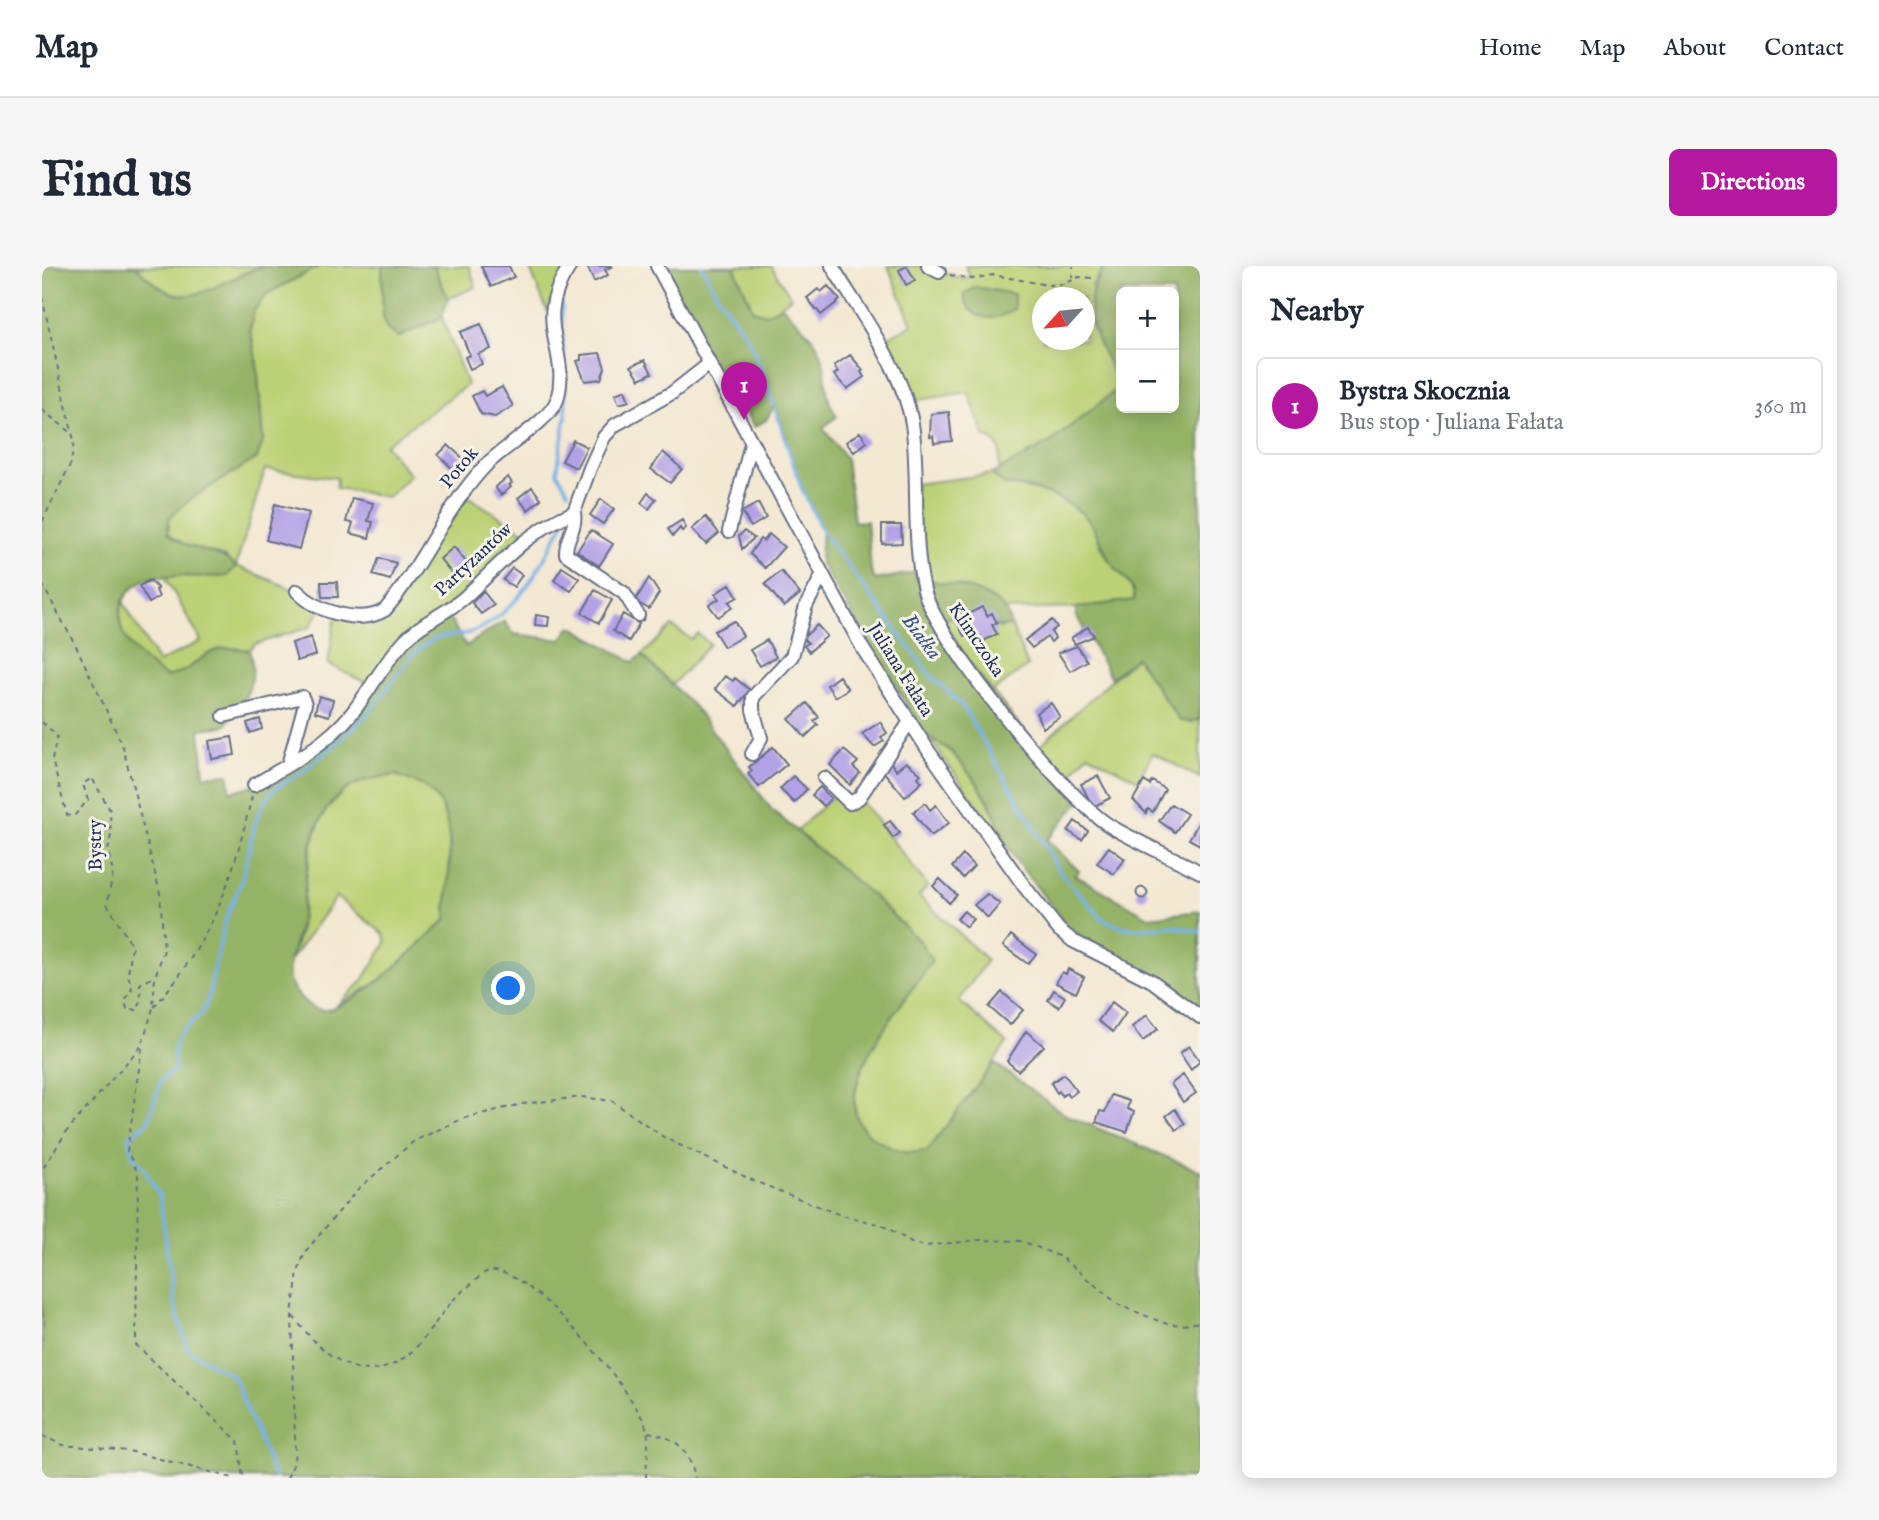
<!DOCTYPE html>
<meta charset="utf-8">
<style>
:root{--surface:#fff;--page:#f6f6f7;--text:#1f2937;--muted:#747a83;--line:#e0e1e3;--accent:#b5179e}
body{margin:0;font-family:"IM FELL English",serif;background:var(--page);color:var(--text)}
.controls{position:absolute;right:21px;top:21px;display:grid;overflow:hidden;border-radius:10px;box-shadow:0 4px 18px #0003}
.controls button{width:63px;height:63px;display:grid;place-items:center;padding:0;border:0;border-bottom:2px solid var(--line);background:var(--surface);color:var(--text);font:35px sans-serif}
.compass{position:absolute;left:990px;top:21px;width:63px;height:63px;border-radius:50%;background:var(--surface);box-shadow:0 4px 18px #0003;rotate:243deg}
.you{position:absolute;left:467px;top:723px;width:24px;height:24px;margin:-18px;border:5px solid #fff;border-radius:50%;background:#1a73e8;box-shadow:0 0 0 10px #1a73e833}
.badge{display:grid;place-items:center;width:46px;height:46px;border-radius:50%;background:var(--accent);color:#fff;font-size:23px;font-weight:700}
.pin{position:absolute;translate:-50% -58px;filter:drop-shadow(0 2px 4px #0008)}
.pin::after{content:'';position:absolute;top:37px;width:24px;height:21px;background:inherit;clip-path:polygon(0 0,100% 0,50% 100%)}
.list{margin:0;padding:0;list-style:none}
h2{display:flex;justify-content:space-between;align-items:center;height:91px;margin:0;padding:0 28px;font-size:30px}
h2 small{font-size:23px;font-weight:400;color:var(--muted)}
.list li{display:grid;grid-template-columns:46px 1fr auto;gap:21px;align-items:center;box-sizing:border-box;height:98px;margin:0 14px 14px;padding:0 14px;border:2px solid var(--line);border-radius:10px}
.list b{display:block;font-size:26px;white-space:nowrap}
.list p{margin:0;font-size:23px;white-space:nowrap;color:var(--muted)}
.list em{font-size:23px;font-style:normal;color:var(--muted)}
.map{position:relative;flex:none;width:1158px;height:1212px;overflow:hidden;border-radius:10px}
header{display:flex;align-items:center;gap:42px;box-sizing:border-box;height:98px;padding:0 35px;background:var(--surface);border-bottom:2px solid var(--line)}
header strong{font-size:33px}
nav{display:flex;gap:38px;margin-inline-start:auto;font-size:24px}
.intro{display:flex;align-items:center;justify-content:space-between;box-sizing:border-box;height:168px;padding:0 42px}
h1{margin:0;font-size:49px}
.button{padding:18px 32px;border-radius:10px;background:var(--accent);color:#fff;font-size:24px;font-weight:700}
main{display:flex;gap:42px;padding:0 42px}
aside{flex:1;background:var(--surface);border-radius:10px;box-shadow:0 4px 18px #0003}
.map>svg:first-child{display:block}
.green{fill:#bbd175;stroke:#6b806a;stroke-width:2;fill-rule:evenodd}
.forest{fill:#94b366;stroke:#587162;stroke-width:2;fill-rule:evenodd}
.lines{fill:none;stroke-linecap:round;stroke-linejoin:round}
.stream{stroke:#79b2e9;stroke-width:3.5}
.building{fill:#b3a1e7}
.minor-casing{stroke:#677087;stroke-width:16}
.path{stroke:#677087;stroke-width:2;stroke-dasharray:5 5;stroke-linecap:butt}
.minor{stroke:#fff;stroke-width:12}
.labels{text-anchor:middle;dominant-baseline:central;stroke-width:6;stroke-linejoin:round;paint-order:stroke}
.street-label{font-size:19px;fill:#1b2f5e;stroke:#f7f3e8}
.water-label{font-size:21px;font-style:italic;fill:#375688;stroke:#f7f3e8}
</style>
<header>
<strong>Map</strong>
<nav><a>Home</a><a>Map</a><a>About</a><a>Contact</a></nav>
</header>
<div class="intro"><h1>Find us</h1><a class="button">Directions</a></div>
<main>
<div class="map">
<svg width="1158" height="1212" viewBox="0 0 1158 1212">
<rect width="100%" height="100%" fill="#f7f3e8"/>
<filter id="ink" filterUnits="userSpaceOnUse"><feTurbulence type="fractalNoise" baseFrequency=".0143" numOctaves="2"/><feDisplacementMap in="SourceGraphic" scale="14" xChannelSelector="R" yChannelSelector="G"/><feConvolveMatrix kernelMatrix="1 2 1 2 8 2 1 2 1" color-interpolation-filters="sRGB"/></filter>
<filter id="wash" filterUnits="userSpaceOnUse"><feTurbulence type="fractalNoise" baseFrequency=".00686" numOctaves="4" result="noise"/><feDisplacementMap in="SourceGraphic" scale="28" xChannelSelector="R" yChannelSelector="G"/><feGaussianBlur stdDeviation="1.57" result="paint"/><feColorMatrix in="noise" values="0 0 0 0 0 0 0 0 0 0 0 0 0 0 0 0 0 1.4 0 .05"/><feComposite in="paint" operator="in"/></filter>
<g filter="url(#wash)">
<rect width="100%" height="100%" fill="#f3e8d2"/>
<path class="green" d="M94,0H221C196,11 156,38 127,29C114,25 103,10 94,0Z
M278,0H340L341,50L357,71L400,51L425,119L343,179L368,209L346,231L294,222L295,212L223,203L194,300L255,325L279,343L268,361L213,378L207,384C156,375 163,403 124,411C102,397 63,366 81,336L116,397L159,375L123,311L136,310L184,291L147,281L134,275L126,266L127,252L150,232L215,192L221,175L215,98L208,63L212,44L226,27Z
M392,0H427L434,21L406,33Z
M487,0H520L523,8L505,45Z
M692,0H729L749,31L730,46L717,48L711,44Z
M846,0H885L918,12L929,11L923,0H1063L1050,19L1049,57L1078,121L1009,176L957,204L958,183L948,172L943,171L926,126L865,136L835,78L870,58ZM1001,32H1042V74H1001Z
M950,208L962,219C991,221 1033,233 1050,259C1057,270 1059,283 1066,293C1076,307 1092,317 1093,334L1034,342L963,344L936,328L892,315L881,316L873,218Z
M420,227L488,269L330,420L286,398L294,347L337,348Z
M906,350L958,362L969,359L986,400L947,428L900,353Z
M630,360L649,373L656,368L668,378L630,419L600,389Z
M1094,391L1126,438L1150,456L1158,453V512L1111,487L1096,514L1046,488L1021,517L993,484Z
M885,469C926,492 950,536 965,580Z
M354,509C363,513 376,516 384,522C420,548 404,615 404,654L342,712L293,741L320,716L344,677L342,668L294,631L246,698C250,689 255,678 257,668C267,615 260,537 322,513C331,509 344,510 354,509Z
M796,525L808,537L817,532L886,620L877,630L945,694L917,735L965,777L912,854L885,885C860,889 856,886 835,874C774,839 855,743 882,707L879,677L832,631L755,565Z"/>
<path class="forest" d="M0,0H94C142,54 164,20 218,1C235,0 260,0 278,0L226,27L212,44L208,64L215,98L221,175L215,192L150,232L127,252L126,266C145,287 175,281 194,301L185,310C160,313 135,307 110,312C100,313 89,322 84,330C64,365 97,393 124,411C163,403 156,375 207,384C218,417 202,434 183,460L158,463L162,510L187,508L188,526L212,519L282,474L363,374L404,347L424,380L462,355L472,368L519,374L529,360L591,396L600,389L653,442L730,544L832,631L879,677L890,695C865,734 769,837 835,874C856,886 860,889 885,885L952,797L1024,849L1158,905V1212H0ZM354,509C363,513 376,516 384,522C421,549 404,615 404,654C380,676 313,745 280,744C272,744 263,737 258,731C254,726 248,720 247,714C244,693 258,668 260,646C265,611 264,567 288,539C307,516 326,512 354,509Z
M392,0L406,33L400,51L357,71L345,63L341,50L340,0Z
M615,0H692L711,44L724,48L740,40C752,53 773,70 779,87C787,108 780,131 795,150L781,162L804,193L812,256L825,255L829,305L833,314L880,305L881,316C904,314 947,325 962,343C966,347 967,354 969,359C945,365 911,341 896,357L1038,535L1005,574L1037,605L1033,609L1107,651L1158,645V741L1113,709L1039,671L1025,660L976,597L965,580L948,537L935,517L910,486L885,469L878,460L778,296L780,265L759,221L733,138L724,154L712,161L703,144L694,137Z
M1063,0H1158V453L1150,456L1138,455L1094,391L1069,412L1034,349V342L1092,334C1093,317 1079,310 1070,298C1061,286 1058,271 1050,259C1033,233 991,221 962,219L950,208L1009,176L1078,121C1058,76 1031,46 1063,0ZM1079,26H1132V142H1079Z
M933,21L972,28V43C953,57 926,55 922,28Z"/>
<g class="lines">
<path class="stream" d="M660,0L677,32L706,72L721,106L759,221L780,265L889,410L920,439L1020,609L1060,652L1076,660L1094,663L1132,660L1158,666
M519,29L522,91
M523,120L524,150L515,206L526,225
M233,1211L191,1110L146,1084L132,1037L118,931L103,904L90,888L88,870L106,856L119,814L133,804C125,752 159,766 166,732C172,707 177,676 185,650C189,639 195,628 199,616C209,587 209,545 233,523C239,517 249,515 256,509C282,490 304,470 327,446C349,423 360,391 389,375C400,368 417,371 430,366C476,348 501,298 522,255"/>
</g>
<g id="blocks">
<path class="building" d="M439,0H467L472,11L449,21Z
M545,0H571L563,4L566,9L552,16Z
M865,0L873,14L864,19L857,4Z
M786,20L798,34L779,49L765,32L776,23L779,26Z
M439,58L449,83L436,88L440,98L428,103L423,91L428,89L418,66Z
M558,87L563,102L559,113L543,115L535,95L539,94V89Z
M808,89L821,104L819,106L822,111L805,123L792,109L796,106L792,100Z
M603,94L610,107L598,113L589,100Z
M460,121L471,140L453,151L439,148L430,130L440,125L443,130Z
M583,124L587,135L577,138L573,128Z
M907,146L910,175L892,177L891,170L888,171L889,148Z
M818,166L825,176L812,186L804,176Z
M531,174L545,181L534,202L520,195Z
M406,179L424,195L414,206L396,189Z
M621,186L640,203L628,217L609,203Z
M466,211L470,217L467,219L469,221L459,229L453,221Z
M490,221L499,233L486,244L476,232Z
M606,227L614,233L607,243L599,237Z
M310,232L331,237L326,255L331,256L327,272L308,267L311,257L304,256Z
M559,233L572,243L561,258L548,249Z
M716,237L724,252L709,261L700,246Z
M233,238L267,247L257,283L224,274Z
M664,251L677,267L664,278L650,263Z
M640,254L644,262L640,265L638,262L631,270L626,263Z
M840,259H859L860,277L840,278Z
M549,264L571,278L557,300L535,285Z
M702,265L712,272L700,283L697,270Z
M727,268L742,281L723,302L708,288L718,273L721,275Z
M412,281L425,297L411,309L398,293Z
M337,292L354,297L348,314L331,309Z
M520,301L537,312L529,325L512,314Z
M470,302L480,309L472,321L461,314Z
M739,305L758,328L742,341L723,318Z
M607,312L617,327L607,343L593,335Z
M108,314L116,323L114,324L117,331L107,337L97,320Z
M279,316H295L296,331H280Z
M688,318L696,331L687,336L691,341L676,351L667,339L677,333L673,328Z
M553,324L570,334L557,357L540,347Z
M441,325L452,339L439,348L430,337Z
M940,341L945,350L950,347L955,357L950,359L955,368L938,377L932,365L922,370L914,354Z
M581,348L597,358L587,375L571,365Z
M494,349L507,351L506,360L493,359Z
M1010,354L1015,361L1009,366L1013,372L1009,376L1005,371L990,382L983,374Z
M692,355L701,370L682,381L672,365Z
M775,359L785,370L767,386L762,380L766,377L761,372Z
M1046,361L1052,370L1033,378L1029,372Z
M269,371L274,389L255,395L250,377Z
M725,374L734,391L718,400L708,384Z
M1035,380L1045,395L1028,405L1016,387Z
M683,410L691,415L693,412L708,424L695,440L673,423Z
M797,410L806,423L793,431L785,419Z
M277,430L291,434L287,450L273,446Z
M765,437L777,451L772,455L776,459L763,471L747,453Z
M1009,437L1018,451L1001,462L994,447Z
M218,453L220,463L208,467L205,457Z
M838,456L845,467L839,471L842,475L832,481L820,468Z
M190,471L193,489L170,493L167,475Z
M731,481L745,498L717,521L706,508L710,505L707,501Z
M802,484L816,496L811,501L818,507L808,519L788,499Z
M864,496L879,508L876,511L880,516L863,531L840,504L849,497L854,504Z
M751,510L765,523L752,537L738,523Z
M1056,510L1068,532L1051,541L1039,518Z
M1102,515L1108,519L1110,515L1123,523L1111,546L1106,543L1104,547L1091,534Z
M778,521L789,532L782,540L770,529Z
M883,537L888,544L894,539L907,557L889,570L871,546Z
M1129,538L1145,548L1133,566L1117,555Z
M1158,554V579L1147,573Z
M848,555L858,567L851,572L842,559Z
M1033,555L1046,565L1040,574L1026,565Z
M1067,581L1083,593L1072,608L1055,597Z
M921,589L932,600L921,612L910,601Z
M898,613L915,629L907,637L891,620Z
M1094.5 627a5.5 5.5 0 1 1 11 0a5.5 5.5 0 1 1-11 0Z
M945,628L958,638L946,652L932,639Z
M922,645L931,653L924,661L915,653Z
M969,669L994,688L986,698L961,680Z
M1026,703L1042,711L1034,727L1014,717L1020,706L1024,708Z
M1012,724L1023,731L1017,741L1006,734Z
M960,726L981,744L968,759L947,741Z
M1070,736L1084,747L1071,766L1056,755Z
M1105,749L1116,763L1101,775L1090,761Z
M984,765L1002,780L976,805L965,795Z
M1147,780L1158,795L1149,804L1138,787Z
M1022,808L1035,825L1027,831L1024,827L1020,830L1017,825L1015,827L1009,817Z
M1141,809L1154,827L1141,836L1129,818Z
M1069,829L1087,835L1085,843L1092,846L1085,866L1054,856L1058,845L1063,846Z
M1133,843L1143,858L1134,864L1124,850Z"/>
</g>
</g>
<g filter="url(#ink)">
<use href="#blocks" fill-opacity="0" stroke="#677087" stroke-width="2"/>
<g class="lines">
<defs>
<path id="minor" d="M615,0L821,383L888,487L982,620L1017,664L1031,675L1110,715L1158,751
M790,0C819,48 865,109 871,165C877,218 870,273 882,324C895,375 1023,532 1068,560C1097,577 1128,590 1158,606
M886,0L897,6
M532,246C535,263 523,272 524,288L582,327L596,349
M687,265L709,178
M255,325C274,345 317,360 343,344C381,299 403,242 444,199C461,181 508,155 515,134C530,84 488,58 528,0
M182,450L260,431L263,438L246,499
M710,488L719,472L711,444V431L750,390L764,340L780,310
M782,512L808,537L817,532L867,457
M212,519C247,499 285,478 310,447C329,423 343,395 364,373C381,355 406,347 424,330C462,295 483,267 532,246L548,202L562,171L573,159L630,127L667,98"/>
</defs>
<use href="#minor" class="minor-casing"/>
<path class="path" d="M908,9L930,13L951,9L1006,19L1022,18L1037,11L1050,12
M1030,12L1031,0
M0,31L32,175L29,197L0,256
M0,144L30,167
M0,318L35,382L80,478L118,627L122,684L113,711L111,742L100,779L25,865L0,904
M0,456L15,470L10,494L25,549L32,550L46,534L41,518L50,512L68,544L69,569L66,585L71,607L65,638L90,680L86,709L90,723L83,735L85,743L96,744L99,734L98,718L112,711
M112,741C172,671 189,619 210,530
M100,782L85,885L96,907L94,1079L196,1175L201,1212
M251,1050C291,1103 338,1131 386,1067C403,1044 408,1034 432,1016C435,1013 440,1008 444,1006C482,991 596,1129 605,1164C608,1178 604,1197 604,1212
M606,1166C634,1171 648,1184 653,1212
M0,1170L21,1179L87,1185L191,1212
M245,1212L252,1197L253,1177L250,1048L256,1006L263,986L315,924L372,875L422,852L480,838L540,831L570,835L623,872L712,915L796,948L840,959L871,977L883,980L937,974L980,975L1019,991L1077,1039L1122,1057L1140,1059L1158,1056"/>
<use href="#minor" class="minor"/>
</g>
</g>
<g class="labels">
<g class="street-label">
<text transform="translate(418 202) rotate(-50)">Potok</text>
<text transform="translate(432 294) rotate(-43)">Partyzantów</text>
<text transform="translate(934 374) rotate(56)">Klimczoka</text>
<text transform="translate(858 404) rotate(58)">Juliana Fałata</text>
<text transform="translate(54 579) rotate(-91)">Bystry</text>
</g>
<g class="water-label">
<text transform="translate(879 371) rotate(53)">Białka</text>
</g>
</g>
</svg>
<div class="controls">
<button>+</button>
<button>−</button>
</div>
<svg class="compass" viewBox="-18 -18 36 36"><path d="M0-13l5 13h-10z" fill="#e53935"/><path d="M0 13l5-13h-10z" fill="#747a83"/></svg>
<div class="you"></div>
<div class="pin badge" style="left:702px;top:154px">1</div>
</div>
<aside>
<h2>Nearby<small></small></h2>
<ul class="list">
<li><span class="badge">1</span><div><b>Bystra Skocznia</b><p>Bus stop · Juliana Fałata</p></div><em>360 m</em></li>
</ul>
</aside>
</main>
